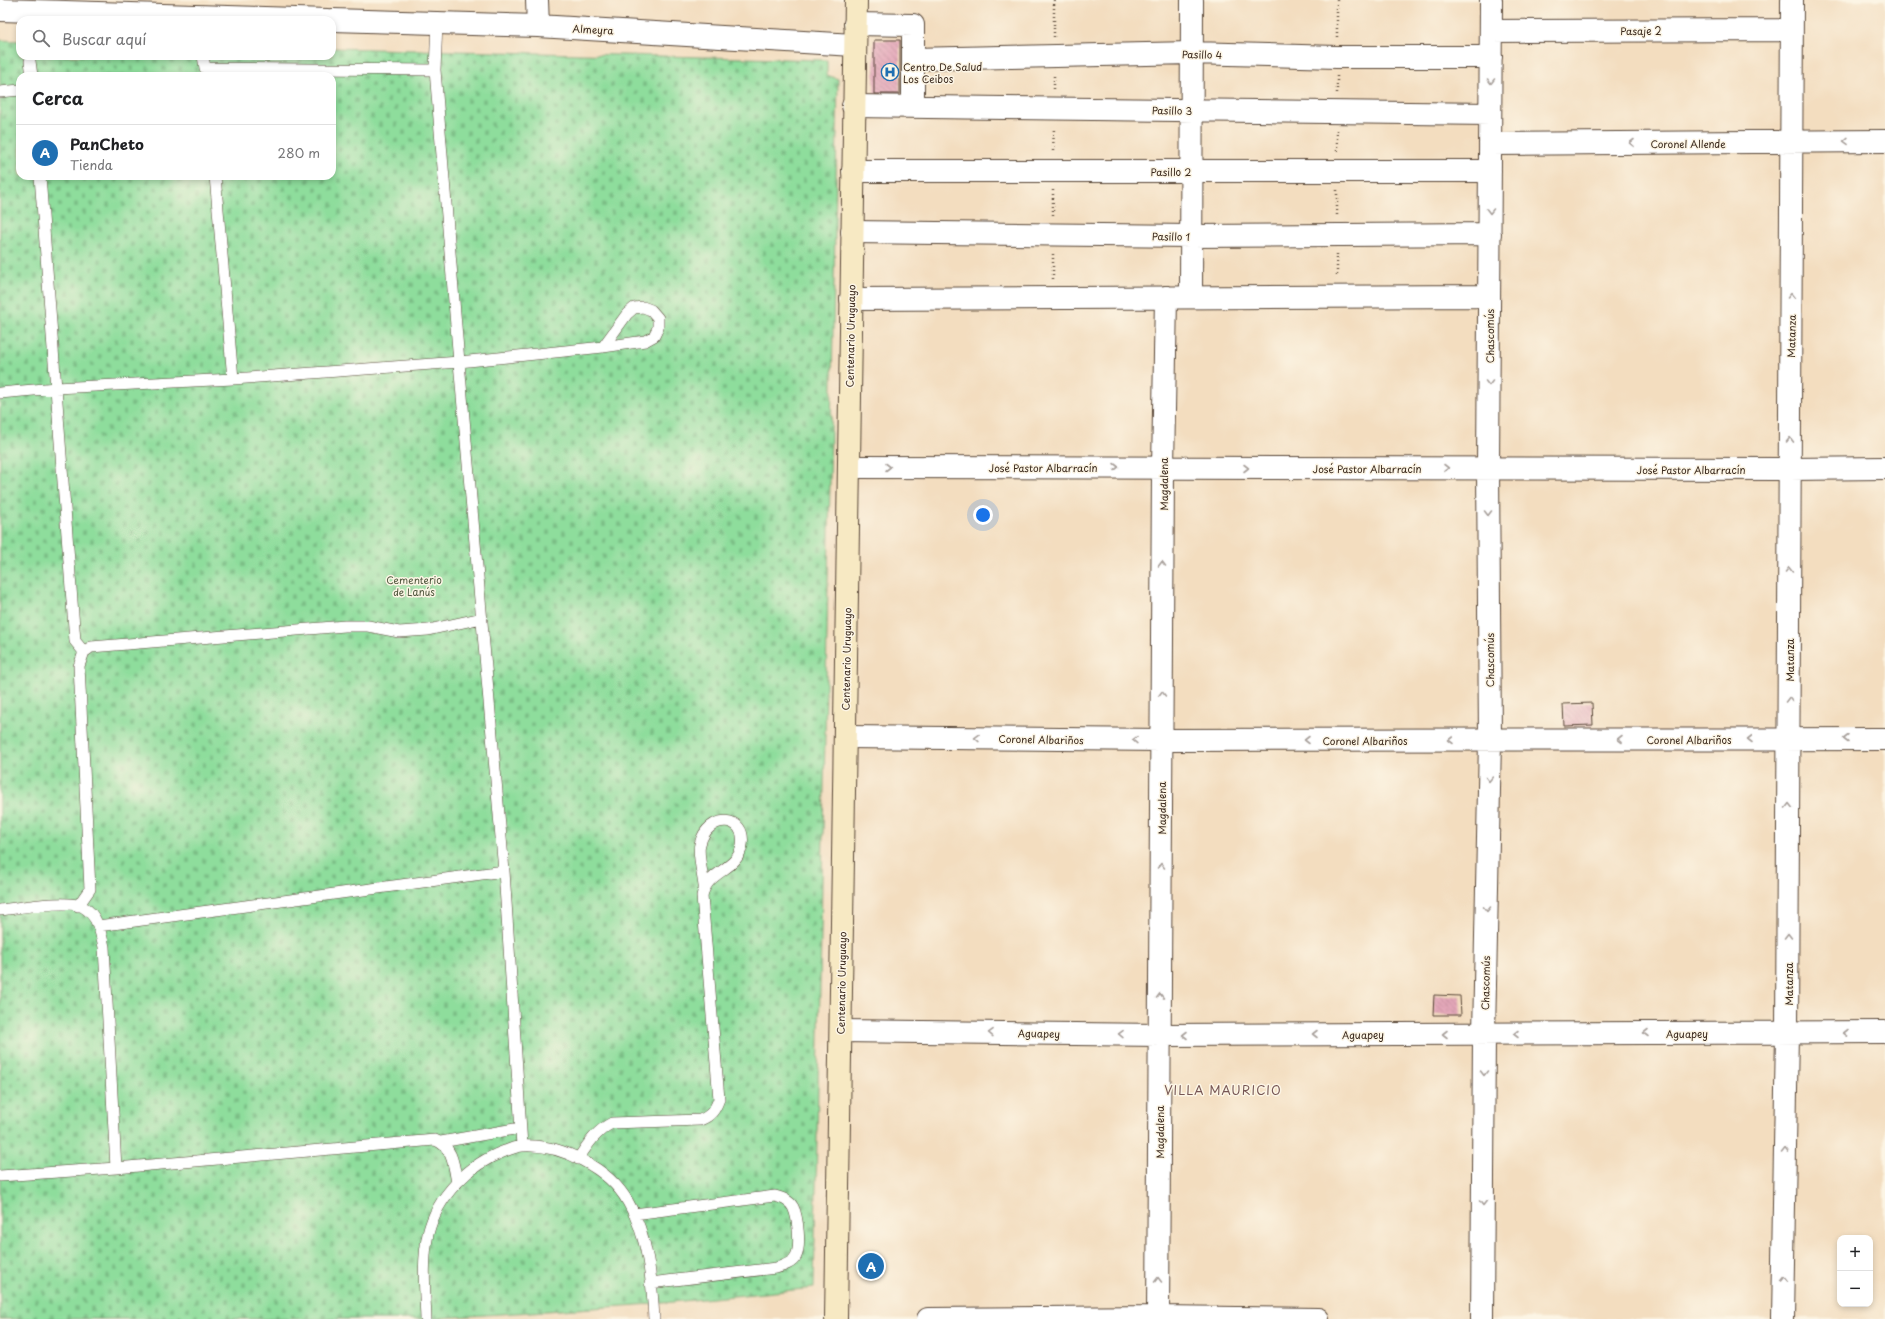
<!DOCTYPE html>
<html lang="es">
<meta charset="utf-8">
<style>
:root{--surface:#fff;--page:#f6f6f6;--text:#202124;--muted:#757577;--line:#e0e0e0;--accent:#1f6fb2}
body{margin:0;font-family:"Playpen Sans",sans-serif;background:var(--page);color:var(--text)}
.controls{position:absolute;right:12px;bottom:12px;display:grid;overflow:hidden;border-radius:8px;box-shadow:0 2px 6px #0003}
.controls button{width:36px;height:36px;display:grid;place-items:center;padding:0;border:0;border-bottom:1px solid var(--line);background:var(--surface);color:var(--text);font:20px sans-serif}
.you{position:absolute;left:983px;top:515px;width:14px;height:14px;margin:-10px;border:3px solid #fff;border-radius:50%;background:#1a73e8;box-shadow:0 0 0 6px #1a73e833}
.badge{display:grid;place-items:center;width:26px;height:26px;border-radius:50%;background:var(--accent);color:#fff;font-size:13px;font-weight:700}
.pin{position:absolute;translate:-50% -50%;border:2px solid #fff;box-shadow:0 1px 4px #0006}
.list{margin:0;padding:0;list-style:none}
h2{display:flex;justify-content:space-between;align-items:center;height:52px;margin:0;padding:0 16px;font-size:17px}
h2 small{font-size:13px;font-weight:400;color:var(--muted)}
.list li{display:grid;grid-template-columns:26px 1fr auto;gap:12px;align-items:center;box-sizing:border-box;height:56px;padding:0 16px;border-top:1px solid var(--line)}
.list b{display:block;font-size:15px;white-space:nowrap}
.list p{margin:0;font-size:13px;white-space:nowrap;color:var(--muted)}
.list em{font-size:13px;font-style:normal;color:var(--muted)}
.icon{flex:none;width:22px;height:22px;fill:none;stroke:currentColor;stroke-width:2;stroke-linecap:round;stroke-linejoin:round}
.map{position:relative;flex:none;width:1885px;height:1319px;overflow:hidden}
.search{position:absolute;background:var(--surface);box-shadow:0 2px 6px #0003;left:16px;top:16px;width:320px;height:44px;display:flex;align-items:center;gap:10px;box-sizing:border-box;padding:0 14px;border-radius:12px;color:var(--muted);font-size:15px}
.panel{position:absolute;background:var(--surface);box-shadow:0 2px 6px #0003;left:16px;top:72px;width:320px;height:108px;border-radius:12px}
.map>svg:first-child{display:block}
.cemetery{fill:url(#cemetery-stones);stroke:#64845d;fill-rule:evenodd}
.building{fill:url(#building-back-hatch)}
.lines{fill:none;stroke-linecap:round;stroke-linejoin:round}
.service-casing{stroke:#574536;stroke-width:12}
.minor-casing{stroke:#574536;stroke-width:24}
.secondary-casing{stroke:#574536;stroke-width:24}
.path{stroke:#574536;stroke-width:2.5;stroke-dasharray:1 3;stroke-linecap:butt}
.service{stroke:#fff;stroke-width:11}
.minor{stroke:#fff;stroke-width:22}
.secondary{stroke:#f7e9c3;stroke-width:22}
.oneway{stroke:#a79f9a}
.labels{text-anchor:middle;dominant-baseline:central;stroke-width:3;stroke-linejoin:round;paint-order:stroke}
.street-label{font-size:10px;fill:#3b2a1e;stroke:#fcf5e5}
.poi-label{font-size:10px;fill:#3b2a1e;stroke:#fcf5e5;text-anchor:start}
.park-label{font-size:10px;fill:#50573e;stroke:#fcf5e5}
.quarter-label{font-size:12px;letter-spacing:1px;fill:#765654;stroke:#fcf5e5}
</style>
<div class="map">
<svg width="1885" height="1319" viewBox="0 0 1885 1319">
<defs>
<pattern id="cemetery-stones" width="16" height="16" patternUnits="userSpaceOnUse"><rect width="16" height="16" fill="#8edd9c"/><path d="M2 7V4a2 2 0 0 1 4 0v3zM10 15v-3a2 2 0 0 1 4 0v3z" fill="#7bbe86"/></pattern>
<pattern id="building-back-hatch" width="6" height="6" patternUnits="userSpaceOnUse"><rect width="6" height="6" fill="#e4a7b9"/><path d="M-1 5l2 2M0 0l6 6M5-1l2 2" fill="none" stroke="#ba8896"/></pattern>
</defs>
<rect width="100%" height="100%" fill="#fcf5e5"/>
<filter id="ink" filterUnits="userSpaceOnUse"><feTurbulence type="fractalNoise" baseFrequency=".025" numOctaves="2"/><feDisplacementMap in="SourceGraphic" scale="8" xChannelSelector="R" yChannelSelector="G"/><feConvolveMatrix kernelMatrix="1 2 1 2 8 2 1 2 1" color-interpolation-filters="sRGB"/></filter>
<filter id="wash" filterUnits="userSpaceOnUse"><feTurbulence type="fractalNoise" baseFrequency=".012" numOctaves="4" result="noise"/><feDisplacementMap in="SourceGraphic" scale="16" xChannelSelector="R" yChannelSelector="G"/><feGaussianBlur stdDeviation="0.9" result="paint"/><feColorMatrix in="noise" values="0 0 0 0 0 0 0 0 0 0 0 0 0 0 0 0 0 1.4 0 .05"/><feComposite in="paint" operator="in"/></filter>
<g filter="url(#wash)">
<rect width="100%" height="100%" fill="#f3ddbf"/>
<path class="cemetery" d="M0,40L20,41V56H332V48L827,60V75L838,79L814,1288L653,1304L424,1319H0ZM20,76H332V176H20Z"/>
<g id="blocks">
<path class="building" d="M874,40H900V94H874Z
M1592,703L1593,725L1564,726L1563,704Z
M1434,995L1460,996L1461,1015H1433Z"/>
</g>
</g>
<g filter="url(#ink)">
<use href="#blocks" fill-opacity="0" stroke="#574536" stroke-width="1"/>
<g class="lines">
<defs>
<path id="service" d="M437,23L435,70L459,362L504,871L522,1146
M203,56L205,68L435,70
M30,61L32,76
M0,92L20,90
M40,176L75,641L84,652
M215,176L233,379
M0,393L56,388L233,379L459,362L603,347L645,341L654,336L658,328V318L651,310L643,307L634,308L627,314L603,347
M78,906L90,889L79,666L84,652L91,647L345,626H368L399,632L428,630L482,618
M0,910C18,908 69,899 83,907C97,914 101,933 104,947L116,1168
M98,926L504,871
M441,1142L520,1128
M578,1159C588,1144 596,1131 612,1123L700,1120C711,1116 715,1110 719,1099L702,896C707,870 738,871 742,845C747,815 708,812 700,844C697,853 703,875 704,886
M0,1176L116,1168L435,1140C453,1146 454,1167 457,1183
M634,1214L775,1196C782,1198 789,1200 793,1207C798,1217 801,1246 796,1256C793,1263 783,1266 776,1268L650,1283
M426,1319C425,1292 422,1261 428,1234C437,1196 469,1164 505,1151C511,1149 517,1146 523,1146C561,1144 609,1168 628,1202C648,1236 652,1280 654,1319"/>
<path id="minor" d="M537,0L538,26
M0,10L327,20
M332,20L538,26L854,45
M855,24L913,25V107
M1491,31L1791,30
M913,59L1191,53L1337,57H1491
M853,106L1490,114
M1490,144L1885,141
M853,171H1490
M852,232L1191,236L1490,234
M1191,297L1192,0
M851,299L1489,296
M849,467L1790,469L1885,468
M845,737L1161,740L1885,739
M841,1031L1160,1035L1885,1032
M928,1319L1158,1317L1318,1319
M1158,1319L1163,468L1166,297
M1482,1319L1484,1034L1490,740L1488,468L1491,0
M1782,1319L1787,1033L1792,0"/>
<path id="secondary" d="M836,1319L856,0"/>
</defs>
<use href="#service" class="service-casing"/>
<use href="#minor" class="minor-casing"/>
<use href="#secondary" class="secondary-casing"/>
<path class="path" d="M1054,37V0
M1337,37V0
M1337,76V93
M1054,89V74
M1337,130V151
M1053,151L1054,128
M1337,190V215
M1053,215V190
M1337,254V277
M1053,279V254"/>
<use href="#service" class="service"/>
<use href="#minor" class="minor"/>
<use href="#secondary" class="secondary"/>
</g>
<defs><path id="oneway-chevron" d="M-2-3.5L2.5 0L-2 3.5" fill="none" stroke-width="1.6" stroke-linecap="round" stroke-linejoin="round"/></defs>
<g class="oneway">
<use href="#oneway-chevron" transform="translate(1491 81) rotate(90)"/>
<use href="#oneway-chevron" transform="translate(1846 141) rotate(179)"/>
<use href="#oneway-chevron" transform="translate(1632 143) rotate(180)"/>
<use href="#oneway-chevron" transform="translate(1490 211) rotate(90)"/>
<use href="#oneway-chevron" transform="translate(1791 296) rotate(-89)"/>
<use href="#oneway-chevron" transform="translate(1489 383) rotate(90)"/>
<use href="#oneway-chevron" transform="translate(1790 440) rotate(-89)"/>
<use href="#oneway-chevron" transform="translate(888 467)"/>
<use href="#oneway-chevron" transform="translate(1116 467)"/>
<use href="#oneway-chevron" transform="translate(1246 468)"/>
<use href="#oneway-chevron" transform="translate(1446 468)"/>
<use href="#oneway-chevron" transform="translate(1488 513) rotate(90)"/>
<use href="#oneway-chevron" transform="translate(1162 564) rotate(-90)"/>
<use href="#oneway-chevron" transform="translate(1789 570) rotate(-90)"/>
<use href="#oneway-chevron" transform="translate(1162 694) rotate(-90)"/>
<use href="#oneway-chevron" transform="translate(1789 700) rotate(-90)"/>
<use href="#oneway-chevron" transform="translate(977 738) rotate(-179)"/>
<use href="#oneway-chevron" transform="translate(1620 739) rotate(180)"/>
<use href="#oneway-chevron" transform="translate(1750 739) rotate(180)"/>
<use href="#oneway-chevron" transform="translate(1846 739) rotate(-180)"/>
<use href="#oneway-chevron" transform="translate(1135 740) rotate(-179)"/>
<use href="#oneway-chevron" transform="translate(1307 740) rotate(180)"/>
<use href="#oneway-chevron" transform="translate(1451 740) rotate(180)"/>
<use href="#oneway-chevron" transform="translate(1489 779) rotate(91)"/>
<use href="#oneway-chevron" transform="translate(1789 806) rotate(-90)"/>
<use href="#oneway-chevron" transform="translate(1161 866) rotate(-90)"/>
<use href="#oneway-chevron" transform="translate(1487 909) rotate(91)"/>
<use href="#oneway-chevron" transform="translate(1788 936) rotate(-90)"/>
<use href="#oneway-chevron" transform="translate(1160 996) rotate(-90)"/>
<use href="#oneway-chevron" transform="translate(991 1033) rotate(-179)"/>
<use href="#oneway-chevron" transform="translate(1646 1033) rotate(180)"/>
<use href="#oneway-chevron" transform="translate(1846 1033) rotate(180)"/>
<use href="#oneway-chevron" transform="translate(1121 1034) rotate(-179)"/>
<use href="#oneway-chevron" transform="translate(1315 1034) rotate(180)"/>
<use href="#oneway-chevron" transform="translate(1445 1034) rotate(180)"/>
<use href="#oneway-chevron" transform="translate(1516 1034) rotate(180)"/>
<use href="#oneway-chevron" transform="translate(1185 1035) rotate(180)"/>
<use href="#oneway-chevron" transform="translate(1484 1073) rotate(90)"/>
<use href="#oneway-chevron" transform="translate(1785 1150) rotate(-89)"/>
<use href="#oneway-chevron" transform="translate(1483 1203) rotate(90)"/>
<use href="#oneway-chevron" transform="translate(1158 1280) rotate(-90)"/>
<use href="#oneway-chevron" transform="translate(1783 1280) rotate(-89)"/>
</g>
</g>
<defs>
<symbol id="hospital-ring" viewBox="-11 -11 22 22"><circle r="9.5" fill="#fcf5e5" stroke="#1f6fb2" stroke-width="1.5"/><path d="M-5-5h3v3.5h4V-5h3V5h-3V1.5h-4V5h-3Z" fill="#1f6fb2"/></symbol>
</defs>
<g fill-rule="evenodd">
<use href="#hospital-ring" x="880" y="62" width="20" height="20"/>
</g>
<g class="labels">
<g class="street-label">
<text transform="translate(593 29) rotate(3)">Almeyra</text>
<text x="1641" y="30">Pasaje 2</text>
<text transform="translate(1202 54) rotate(1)">Pasillo 4</text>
<text transform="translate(1172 110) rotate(1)">Pasillo 3</text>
<text x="1688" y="143">Coronel Allende</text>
<text x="1171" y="171">Pasillo 2</text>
<text transform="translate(1171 236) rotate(1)">Pasillo 1</text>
<text transform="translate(850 336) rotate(-89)">Centenario Uruguayo</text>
<text transform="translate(1489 336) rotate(-90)">Chascomús</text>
<text transform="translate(1791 336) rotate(-89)">Matanza</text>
<text x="1043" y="467">José Pastor Albarracín</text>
<text x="1367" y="468">José Pastor Albarracín</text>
<text x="1691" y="469">José Pastor Albarracín</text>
<text transform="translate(1163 484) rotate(-90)">Magdalena</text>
<text transform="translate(846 659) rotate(-89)">Centenario Uruguayo</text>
<text transform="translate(1489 660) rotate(-90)">Chascomús</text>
<text transform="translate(1789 660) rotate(-90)">Matanza</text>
<text transform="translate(1041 739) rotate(1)">Coronel Albariños</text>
<text x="1689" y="739">Coronel Albariños</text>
<text x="1365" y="740">Coronel Albariños</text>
<text transform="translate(1161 808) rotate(-90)">Magdalena</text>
<text transform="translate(841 983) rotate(-89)">Centenario Uruguayo</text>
<text transform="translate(1485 983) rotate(-89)">Chascomús</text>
<text transform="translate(1788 984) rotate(-90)">Matanza</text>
<text transform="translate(1039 1033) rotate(1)">Aguapey</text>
<text x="1687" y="1033">Aguapey</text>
<text x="1363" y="1034">Aguapey</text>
<text transform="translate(1159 1132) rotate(-90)">Magdalena</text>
</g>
<g class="poi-label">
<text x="903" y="66">Centro De Salud<tspan x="903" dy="12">Los Ceibos</tspan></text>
</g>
<g class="park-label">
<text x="414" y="579">Cementerio<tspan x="414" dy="12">de Lanús</tspan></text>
</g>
<g class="quarter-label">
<text x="1223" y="1090">VILLA MAURICIO</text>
</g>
</g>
</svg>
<div class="controls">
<button>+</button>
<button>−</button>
</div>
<div class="you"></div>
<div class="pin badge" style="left:871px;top:1266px">A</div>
<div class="search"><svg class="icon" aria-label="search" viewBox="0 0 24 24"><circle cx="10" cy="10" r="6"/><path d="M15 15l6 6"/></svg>Buscar aquí</div>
<section class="panel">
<h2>Cerca<small></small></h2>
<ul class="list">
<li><span class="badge">A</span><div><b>PanCheto</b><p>Tienda</p></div><em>280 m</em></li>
</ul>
</section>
</div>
